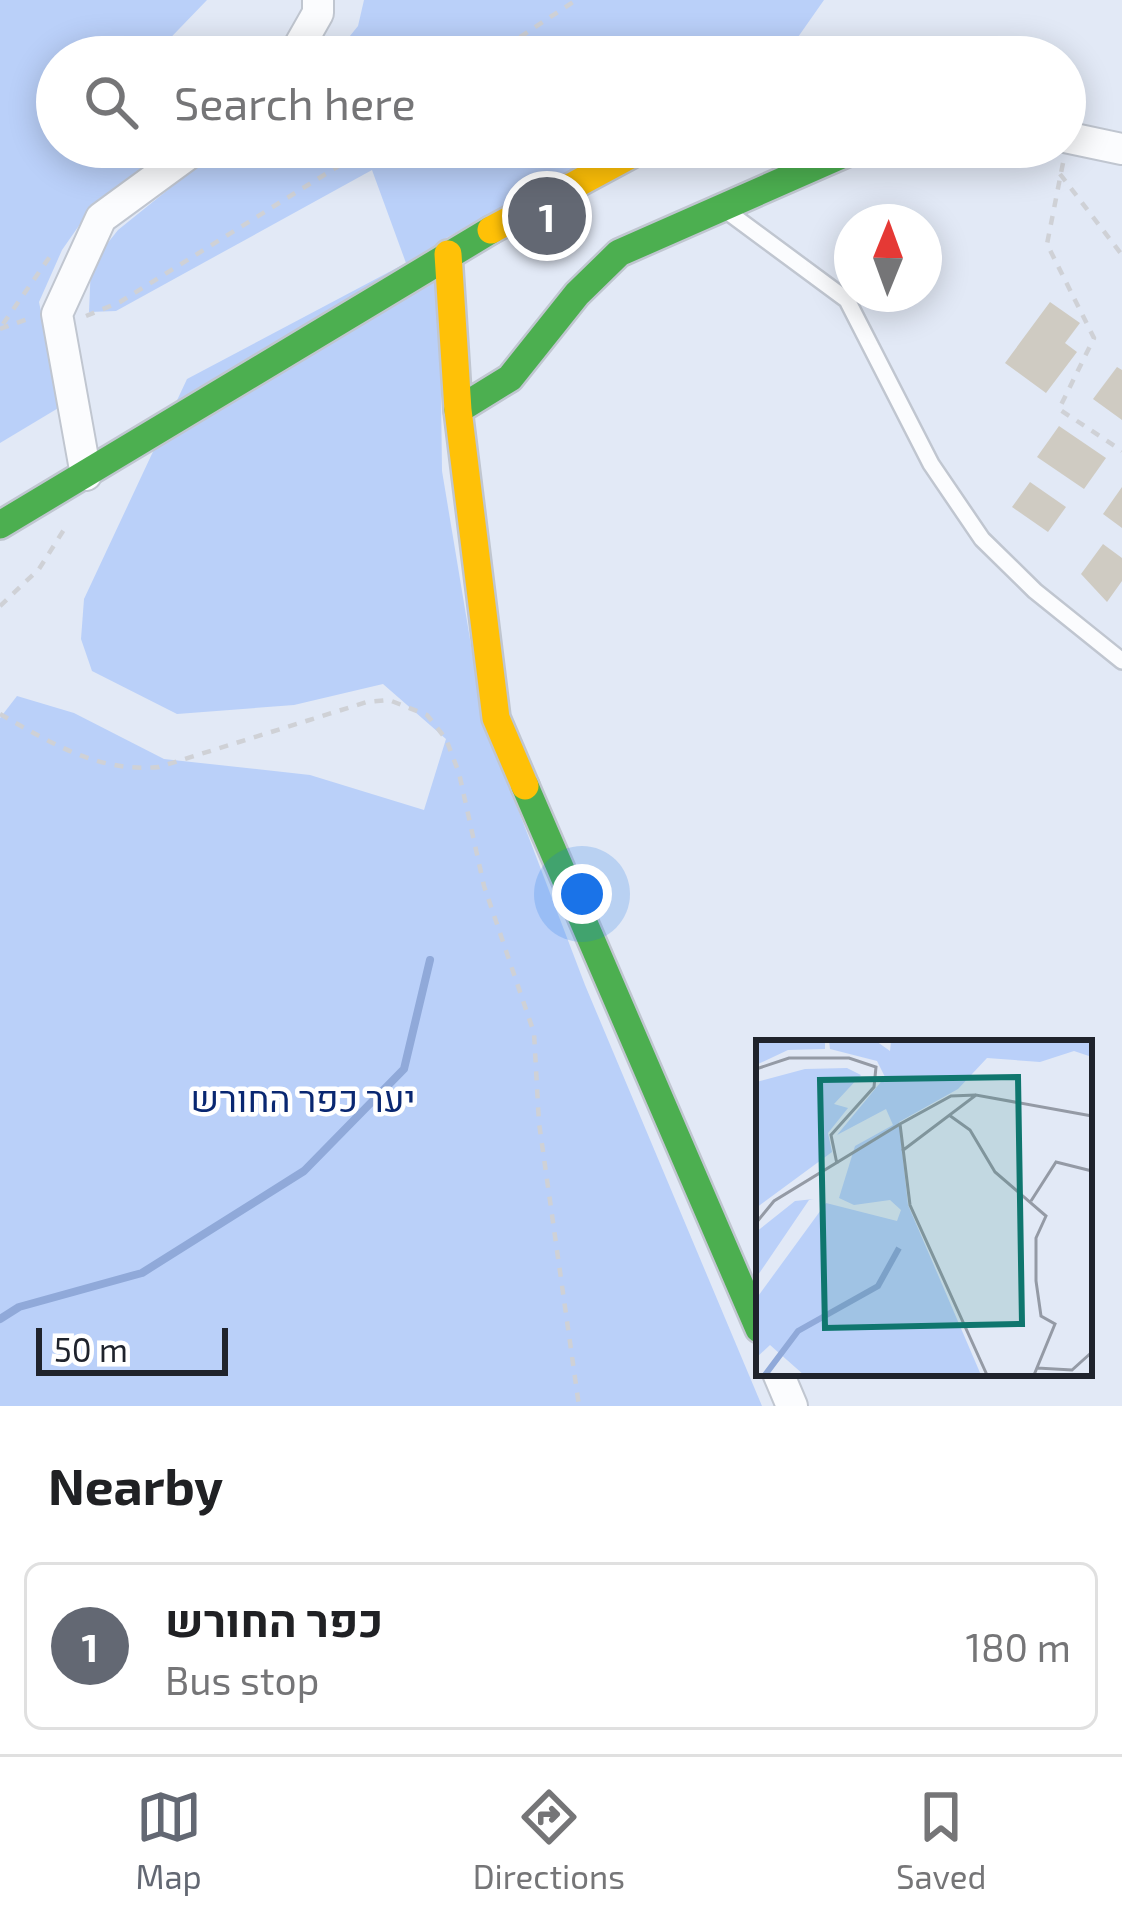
<!DOCTYPE html>
<meta charset="utf-8">
<style>
:root{--surface:#fff;--page:#f2f2f2;--text:#202124;--muted:#757577;--line:#e0e0e0;--accent:#636873}
body{margin:0;font-family:"Exo 2",Heebo,sans-serif;background:var(--page);color:var(--text)}
.compass{position:absolute;left:834px;top:204px;width:108px;height:108px;border-radius:50%;background:var(--surface);box-shadow:0 6px 30px #0003;rotate:1deg}
.scale{position:absolute;left:36px;bottom:30px;width:192px;box-sizing:border-box;padding-left:12px;border:6px solid #1f232c;border-top:0;font-size:33px;line-height:42px;white-space:nowrap;color:#1f232c;-webkit-text-stroke:9px #fff;paint-order:stroke}
.you{position:absolute;left:582px;top:894px;width:42px;height:42px;margin:-30px;border:9px solid #fff;border-radius:50%;background:#1a73e8;box-shadow:0 0 0 18px #1a73e833}
.badge{display:grid;place-items:center;width:78px;height:78px;border-radius:50%;background:var(--accent);color:#fff;font-size:39px;font-weight:700}
.pin{position:absolute;translate:-50% -50%;border:6px solid #fff;box-shadow:0 3px 12px #0006}
.list{margin:0;padding:0;list-style:none}
h2{display:flex;justify-content:space-between;align-items:center;height:156px;margin:0;padding:0 48px;font-size:51px}
h2 small{font-size:39px;font-weight:400;color:var(--muted)}
.list li{display:grid;grid-template-columns:78px 1fr auto;gap:36px;align-items:center;box-sizing:border-box;height:168px;margin:0 24px 24px;padding:0 24px;border:3px solid var(--line);border-radius:18px}
.list b{display:block;font-size:45px;white-space:nowrap}
.list p{margin:0;font-size:39px;white-space:nowrap;color:var(--muted)}
.list em{font-size:39px;font-style:normal;color:var(--muted)}
.icon{flex:none;width:66px;height:66px;fill:none;stroke:currentColor;stroke-width:2;stroke-linecap:round;stroke-linejoin:round}
.map{position:relative;flex:none;width:1122px;height:1406px;overflow:hidden}
.search{position:absolute;background:var(--surface);box-shadow:0 6px 30px #0003;left:36px;right:36px;top:36px;height:132px;display:flex;align-items:center;gap:30px;box-sizing:border-box;padding:0 42px;border-radius:66px;color:var(--muted);font-size:45px}
.sheet{height:348px;background:var(--surface)}
nav{display:flex;justify-content:space-around;align-items:center;box-sizing:border-box;height:168px;border-top:3px solid var(--line);background:var(--surface);font-size:33px;color:var(--muted)}
nav a{display:grid;justify-items:center;gap:6px}
nav .on{color:var(--accent)}
.map>svg:first-child{display:block}
.green{fill:#bad0f9}
.lines{fill:none;stroke-linecap:round;stroke-linejoin:round}
.stream{stroke:#90a9d9;stroke-width:8}
.building{fill:#cfcbc2}
.lane-casing{stroke:#c0c6d0;stroke-width:20}
.street-casing{stroke:#c0c6d0;stroke-width:34}
.fast-casing{stroke:#c0c6d0;stroke-width:32}
.slow-casing{stroke:#c0c6d0;stroke-width:32}
.path{stroke:#cfd1d6;stroke-width:4.5;stroke-dasharray:9 9;stroke-linecap:butt}
.lane{stroke:#fbfcfe;stroke-width:15}
.street{stroke:#fbfcfe;stroke-width:30}
.fast{stroke:#4caf50;stroke-width:27}
.slow{stroke:#ffc107;stroke-width:27}
.labels{text-anchor:middle;dominant-baseline:central;stroke-width:9;stroke-linejoin:round;paint-order:stroke}
.park-label{font-size:36px;fill:#092771;stroke:#fff}
.inset-river{fill:none;stroke:#90a9d9;stroke-width:6}
.inset-road{fill:none;stroke:#949aa5;stroke-width:3}
.view{fill:#0f766e;fill-opacity:0.15;stroke:#0f766e;stroke-width:6}
.inset-edge{fill:none;stroke:#1f232c;stroke-width:6}
</style>
<div class="map">
<svg width="1122" height="1406" viewBox="0 0 1122 1406">
<rect width="100%" height="100%" fill="#e2e9f6"/>
<path class="green" d="M0,0H207L152,57H57V147L127,150L155,162L85,217L62,250L39,302L60,407L0,443Z
M364,0H824L784,57H333L358,26Z
M221,147H613L439,242L442,471L483,717L585,985L762,1406H0V718L17,696L74,713L164,759L310,775L424,810L446,739L383,684L294,705L177,714L92,671L81,639L84,599L187,379L406,263L372,170L116,311L89,312L91,264L118,230Z"/>
<g class="lines">
<path class="stream" d="M0,1319L19,1307L142,1273L304,1171L404,1069L430,960"/>
</g>
<path class="building" d="M1050,302L1080,323L1065,343L1077,352L1046,393L1005,363Z
M1117,367L1122,370V420L1093,399Z
M1059,426L1106,458L1084,489L1037,457Z
M1030,482L1066,507L1048,532L1012,507Z
M1122,487V528L1103,514Z
M1103,544L1122,558V581L1107,602L1081,574Z"/>
<g class="lines">
<defs>
<path id="lane" d="M728,212L847,300L931,464L982,539L1035,591L1122,661"/>
<path id="street" d="M293,57L318,13V0
M1065,137L1122,149
M86,475L57,314L101,218L198,147
M778,1373L792,1406"/>
<path id="fast" d="M458,410L510,378L577,294L619,253L860,147
M0,525L491,230
M525,786L759,1329"/>
<path id="slow" d="M491,230L645,147
M448,254L458,410L496,718L525,786"/>
</defs>
<use href="#lane" class="lane-casing"/>
<use href="#street" class="street-casing"/>
<use href="#fast" class="fast-casing"/>
<use href="#slow" class="slow-casing"/>
<path class="path" d="M490,57L576,0
M1063,163L1047,244L1094,338L1059,409L1122,451
M1060,174L1122,255
M86,316L120,302L369,147
M3,324L51,255
M0,329L33,317
M0,606L39,569L65,528
M0,714C51,743 99,773 159,767L367,702L389,700L427,715L446,739L459,773L484,886L534,1033L539,1123L579,1406"/>
<use href="#lane" class="lane"/>
<use href="#street" class="street"/>
<use href="#fast" class="fast"/>
<use href="#slow" class="slow"/>
</g>
<g class="labels">
<g class="park-label">
<text x="303" y="1097">יער כפר החורש</text>
</g>
</g>
<g transform="translate(756 1040)">
<rect width="336" height="336" fill="#e2e9f6"/>
<path d="M0,1H69V9L32,10L0,25ZM73,1H120L134,11L135,1H336V17L318,11L284,22L231,18L202,49L143,82L152,165L225,335H48L14,305L0,318V259L70,163L141,181L145,170L134,160L98,165L83,158L99,106L137,85L130,69L81,95L129,37L121,21L74,9ZM49,29L91,28L105,35L78,64L92,68L72,93L76,112L0,168V42ZM58,159L53,160L0,238V192L39,161Z" fill="#bad0f9"/>
<path class="inset-river" d="M9,335L42,291L122,246L143,208"/>
<path class="inset-road" d="M0,29L33,18H93L120,27L118,47L75,95L81,124M193,75L214,90L239,132L290,176L280,198V241L285,276L299,284L278,335M144,84L154,165L231,335M146,111L220,55L336,76M275,161L300,122L336,131M0,183L18,161L144,84L195,56L220,55M281,328L316,330L336,312"/>
<path class="view" d="M262,37L266,284L69,288L64,40Z"/>
<rect width="336" height="336" class="inset-edge"/>
</g>
</svg>
<svg class="compass" viewBox="-18 -18 36 36"><path d="M0-13l5 13h-10z" fill="#e53935"/><path d="M0 13l5-13h-10z" fill="#757577"/></svg>
<div class="scale">50 m</div>
<div class="you"></div>
<div class="pin badge" style="left:547px;top:216px">1</div>
<div class="search"><svg class="icon" aria-label="search" viewBox="0 0 24 24"><circle cx="10" cy="10" r="6"/><path d="M15 15l6 6"/></svg>Search here</div>
</div>
<section class="sheet">
<h2>Nearby<small></small></h2>
<ul class="list">
<li><span class="badge">1</span><div><b>כפר החורש</b><p>Bus stop</p></div><em>180 m</em></li>
</ul>
</section>
<nav>
<a class="on"><svg class="icon" aria-label="map" viewBox="0 0 24 24"><path d="M3 6l6-2 6 2 6-2v14l-6 2-6-2-6 2zM9 4v14M15 6v14"/></svg>Map</a>
<a><svg class="icon" aria-label="directions" viewBox="0 0 24 24"><path d="M12 3l9 9-9 9-9-9zM9 14v-3h6M13 9l2 2-2 2"/></svg>Directions</a>
<a><svg class="icon" aria-label="saved" viewBox="0 0 24 24"><path d="M7 4h10v16l-5-4-5 4z"/></svg>Saved</a>
</nav>
